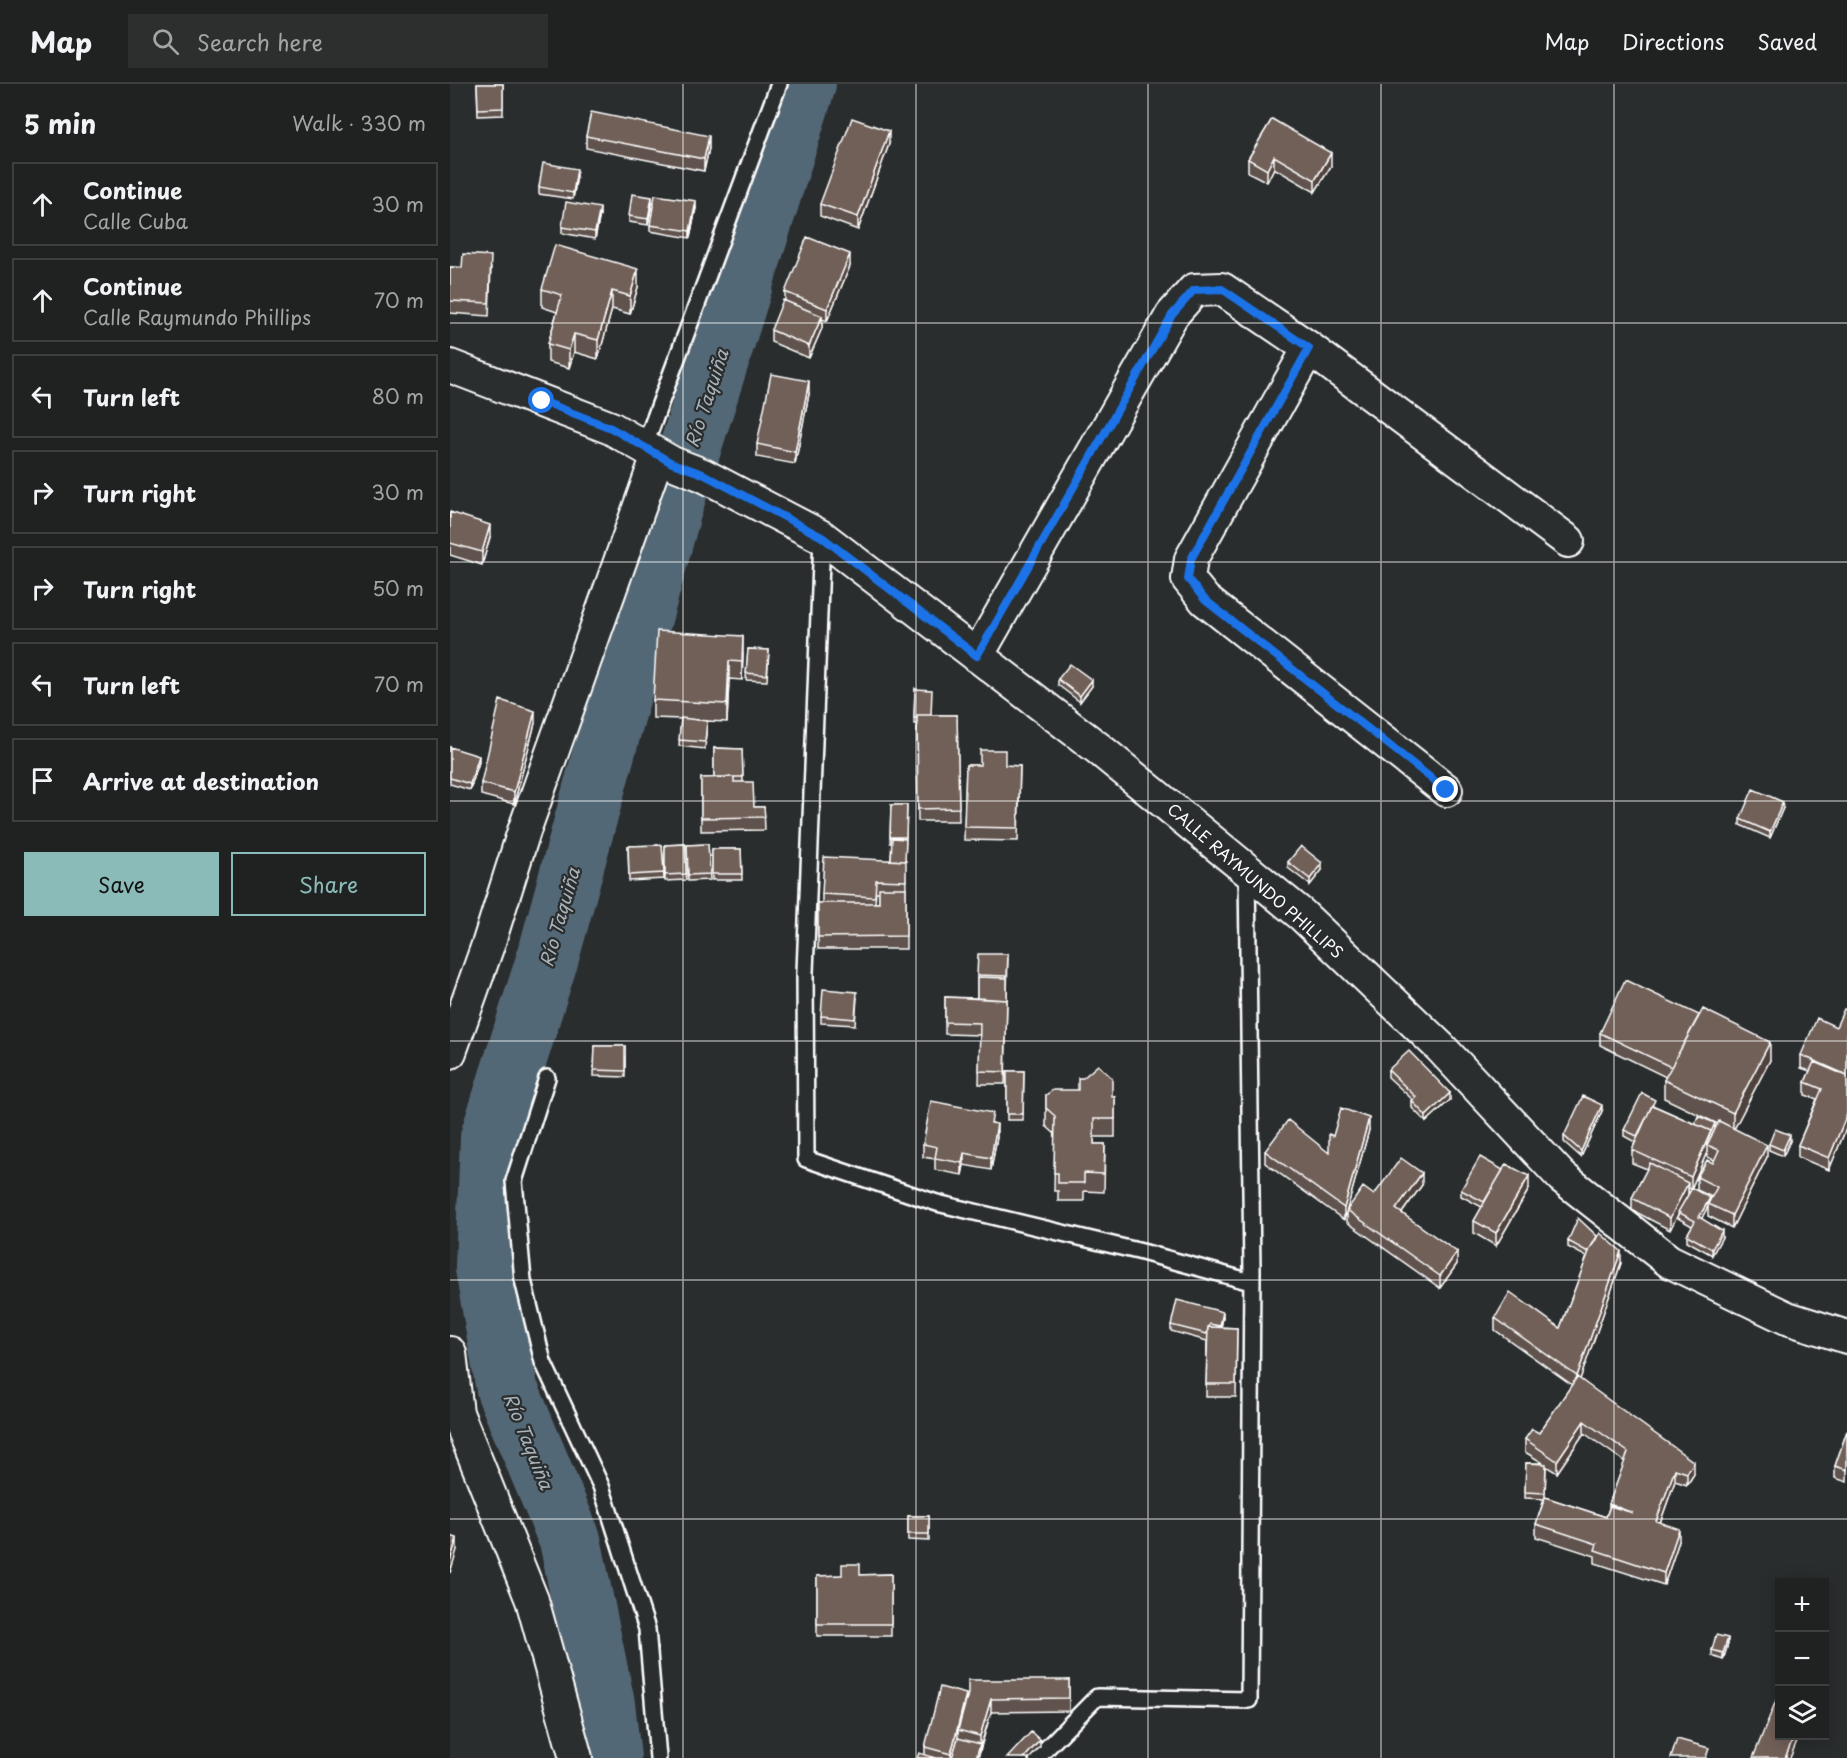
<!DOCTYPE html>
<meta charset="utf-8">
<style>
:root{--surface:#202222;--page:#2d2f2f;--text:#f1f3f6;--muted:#a2a4a5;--line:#3d3f40;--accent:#8bbbb9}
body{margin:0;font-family:"Playpen Sans",sans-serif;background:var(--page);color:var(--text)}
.controls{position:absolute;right:18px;bottom:18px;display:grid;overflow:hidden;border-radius:0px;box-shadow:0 3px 15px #0003}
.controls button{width:54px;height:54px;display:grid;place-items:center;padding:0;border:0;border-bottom:2px solid var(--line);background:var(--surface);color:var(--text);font:30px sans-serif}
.stop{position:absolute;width:18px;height:18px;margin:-14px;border:4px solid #1a73e8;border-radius:50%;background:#fff}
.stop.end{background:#1a73e8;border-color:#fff;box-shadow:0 2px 6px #0008}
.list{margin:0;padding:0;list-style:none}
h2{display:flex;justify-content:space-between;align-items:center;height:78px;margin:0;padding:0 24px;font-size:26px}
h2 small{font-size:20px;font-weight:400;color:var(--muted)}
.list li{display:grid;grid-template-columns:39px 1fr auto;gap:18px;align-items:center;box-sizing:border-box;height:84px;margin:0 12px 12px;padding:0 12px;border:2px solid var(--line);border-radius:0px}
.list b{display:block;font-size:22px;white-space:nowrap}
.list p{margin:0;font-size:20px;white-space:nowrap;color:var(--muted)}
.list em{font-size:20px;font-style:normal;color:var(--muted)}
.actions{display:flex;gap:12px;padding:18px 24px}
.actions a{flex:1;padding:14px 0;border:2px solid var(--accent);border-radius:0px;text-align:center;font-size:21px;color:var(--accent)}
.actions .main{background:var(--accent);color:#111}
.icon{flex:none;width:33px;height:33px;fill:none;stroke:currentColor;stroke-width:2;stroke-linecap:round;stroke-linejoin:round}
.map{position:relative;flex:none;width:1397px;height:1674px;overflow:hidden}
header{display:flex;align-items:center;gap:36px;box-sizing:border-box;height:84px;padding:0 30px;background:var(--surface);border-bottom:2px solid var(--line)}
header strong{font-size:28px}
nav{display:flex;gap:33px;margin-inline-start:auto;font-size:21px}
.search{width:420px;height:54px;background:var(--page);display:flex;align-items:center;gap:15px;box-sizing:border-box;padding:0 21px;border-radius:0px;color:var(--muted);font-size:22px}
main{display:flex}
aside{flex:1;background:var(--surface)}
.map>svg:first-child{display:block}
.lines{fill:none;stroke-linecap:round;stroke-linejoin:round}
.river{stroke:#536776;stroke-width:62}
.service-casing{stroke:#fff;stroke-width:20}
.minor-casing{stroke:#fff;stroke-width:36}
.service{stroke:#2a2d2e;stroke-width:15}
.minor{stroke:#2a2d2e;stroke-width:32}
.wall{fill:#61534d;stroke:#fff;stroke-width:1.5;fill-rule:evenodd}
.shaded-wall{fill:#4f433e;stroke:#fff;stroke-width:1.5}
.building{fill:#716059;stroke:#fff;stroke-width:1.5}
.route{stroke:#1a73e8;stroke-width:8}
.grid{fill:none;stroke:#fff;stroke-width:1.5;stroke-opacity:0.55}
.labels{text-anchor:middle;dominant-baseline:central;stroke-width:4.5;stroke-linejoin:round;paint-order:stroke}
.street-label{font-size:16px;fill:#fff;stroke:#2a2d2e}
.water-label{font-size:18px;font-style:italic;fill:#a9b3ba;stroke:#2a2d2e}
</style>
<header>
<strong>Map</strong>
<div class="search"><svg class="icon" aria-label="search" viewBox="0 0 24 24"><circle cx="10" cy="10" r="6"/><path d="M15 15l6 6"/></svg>Search here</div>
<nav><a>Map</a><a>Directions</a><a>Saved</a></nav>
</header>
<main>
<aside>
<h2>5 min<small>Walk · 330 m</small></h2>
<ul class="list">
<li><svg class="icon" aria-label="ahead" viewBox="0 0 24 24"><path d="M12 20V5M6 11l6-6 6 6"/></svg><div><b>Continue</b><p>Calle Cuba</p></div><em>30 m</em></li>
<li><svg class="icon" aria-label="ahead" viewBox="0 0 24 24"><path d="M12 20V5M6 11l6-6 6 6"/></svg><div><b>Continue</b><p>Calle Raymundo Phillips</p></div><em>70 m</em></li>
<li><svg class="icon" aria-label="left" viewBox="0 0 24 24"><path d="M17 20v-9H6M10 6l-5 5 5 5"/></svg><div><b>Turn left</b></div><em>80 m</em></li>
<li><svg class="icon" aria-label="right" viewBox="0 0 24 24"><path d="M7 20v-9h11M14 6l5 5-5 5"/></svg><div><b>Turn right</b></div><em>30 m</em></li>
<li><svg class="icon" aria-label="right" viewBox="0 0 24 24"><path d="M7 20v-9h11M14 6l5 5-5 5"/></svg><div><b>Turn right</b></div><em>50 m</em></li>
<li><svg class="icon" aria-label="left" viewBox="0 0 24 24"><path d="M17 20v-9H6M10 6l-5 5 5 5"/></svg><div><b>Turn left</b></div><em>70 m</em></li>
<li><svg class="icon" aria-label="arrive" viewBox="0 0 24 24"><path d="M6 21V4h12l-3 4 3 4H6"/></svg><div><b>Arrive at destination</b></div></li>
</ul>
<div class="actions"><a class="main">Save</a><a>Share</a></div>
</aside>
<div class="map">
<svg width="1397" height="1674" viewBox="0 0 1397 1674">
<rect width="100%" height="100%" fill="#2a2d2e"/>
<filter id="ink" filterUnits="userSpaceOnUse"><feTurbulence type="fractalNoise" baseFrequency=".0167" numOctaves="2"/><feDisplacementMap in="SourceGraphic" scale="12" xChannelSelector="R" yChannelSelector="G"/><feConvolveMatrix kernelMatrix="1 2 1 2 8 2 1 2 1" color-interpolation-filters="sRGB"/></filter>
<g filter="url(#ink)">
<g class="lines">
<path class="river" d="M160,1674L154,1620L120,1456L57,1305L36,1184L41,1054L98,873L220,428L355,0"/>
<defs>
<path id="service" d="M194,363L329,0
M372,453L355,888L356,1075L487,1119L692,1168L801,1198
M97,994L64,1097L73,1196L93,1278L151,1402L197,1545L208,1674
M587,1674L647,1613L799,1616L802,1187L797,786"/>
<path id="minor" d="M859,264L741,475L738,495L755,516L996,706
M0,282L161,344L222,379L253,391L372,453L649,665L852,831L990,963L1112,1093L1219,1177L1337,1234L1397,1253
M527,572L722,231L744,206L772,205L859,264L1118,457
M0,968L39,858L74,747L208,371
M0,1269L7,1329L82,1516L126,1674"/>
</defs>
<use href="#service" class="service-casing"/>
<use href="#minor" class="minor-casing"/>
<use href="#service" class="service"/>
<use href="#minor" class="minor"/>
</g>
<path class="wall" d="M27,0H53V31L28,32Z
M822,35L881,82L865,108L824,84L817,98L798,88V75Z
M136,52L259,64L254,87L136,64Z
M439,60L408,146L370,132V120Z
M127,91L123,115L89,110V103Z
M202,119L198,141L179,138V132Z
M246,124L240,154L200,147V141Z
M150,130L145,155L112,149V143Z
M400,182L377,237L372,235V244L359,274L321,258V246L335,217V208Z
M0,183L41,184L39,232L0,229Z
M188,203L180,230L162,225L148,275L124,268L119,284L98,278V260L107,228L92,223V205Z
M359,310L345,380L307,373V360Z
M0,428L40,453L32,481L0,471Z
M298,565L319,566L317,597L296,596Z
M293,570L292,596L279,595L277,638L257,637L255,665L229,662L231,635L203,634V616Z
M608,595L642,602L630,618L608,601Z
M465,605L482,631H507L509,737H468L467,640H464Z
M85,639L64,720L31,711V699Z
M0,663L29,678L20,706L0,700Z
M264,664L292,665L293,698L304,723H314L315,746L251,747V694H264Z
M516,681L570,682L568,757L514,756Z
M441,721H457L455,777L456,804V865H368V819H372V810L441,776L442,759H440ZM426,808H429V819H425Z
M1333,724L1320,754L1290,741V735Z
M235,760L236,796L215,797V761Z
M258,760L260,796L238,797L237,761Z
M212,761L214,795L179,797L178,762Z
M262,765H291L292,796H262Z
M838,778L872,786L860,801L838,784Z
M558,870L555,1000H529L530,951L495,950V913L527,914V891Z
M407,914L405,941L371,939V932Z
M1397,926V1042L1379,1086L1348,1073V1061L1367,1015L1355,1011V998L1360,987L1351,984V971L1386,943Z
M1150,949L1320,976L1284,1045L1317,1073L1282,1144L1258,1132V1122L1251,1135L1272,1153L1262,1171L1237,1157V1151L1242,1142L1228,1134V1129L1220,1146L1182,1126V1114L1197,1085L1182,1079V1066L1185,1058L1174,1052V1046L1205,1022L1245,1040L1265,1045L1268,1040L1214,1014V996L1216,993L1150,961ZM1257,1068V1073L1264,1076L1263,1079L1247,1093V1106L1262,1113L1260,1117L1238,1111V1104L1241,1105Z
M145,962H175V993L144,992Z
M938,986L1000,1016L976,1038L962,1024V1017L963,1016L938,993Z
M557,987H574L573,1036H557Z
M596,1011L665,1013V1053H644V1060H655L654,1108L634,1107V1117H608V1107H604L605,1050L596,1042Z
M1152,1027L1131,1073L1114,1058V1052Z
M543,1039L547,1053L541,1086L514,1081L512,1091L485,1086V1075L473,1073V1060Z
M919,1046L897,1125L924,1111L972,1101L952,1129L1007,1180L990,1204L897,1138V1126L894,1136L815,1079V1067L879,1069L883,1052Z
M1340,1057L1333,1072L1319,1066V1060Z
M1079,1105L1046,1162L1024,1149V1137L1032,1123L1011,1112V1106Z
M1118,1157L1171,1179L1130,1295L1244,1390L1237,1401L1225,1397L1210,1439L1229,1457L1214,1501L1145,1479V1472L1086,1453V1440L1094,1415L1075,1414L1076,1379H1093L1075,1368V1355L1089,1349L1122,1301L1045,1246V1234L1110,1244L1137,1173L1118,1163ZM1134,1349L1175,1378L1159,1420V1424L1156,1433L1095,1413L1096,1382L1107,1389Z
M773,1234L771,1243L787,1244L786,1313H756L757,1256V1257L721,1247V1241Z
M1397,1347V1398L1385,1394V1382Z
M458,1432H479V1457L458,1456Z
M441,1490V1552H367V1492Z
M1278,1560L1273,1576L1262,1572V1566Z
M619,1596V1627L541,1628L528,1674H467L475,1671V1663L516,1617Z"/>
<path class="shaded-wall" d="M439,47V60L408,146V133Z
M259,52V64L254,87V75Z
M881,69V82L865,108V96Z
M824,72V84L817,98V86Z
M127,85V91L123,115V109Z
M202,113V119L198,141V135Z
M246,117V124L240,154V147Z
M150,124V130L145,155V148Z
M400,170V182L377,237V225Z
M188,185V203L180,230V212Z
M162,207V225L148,275V256Z
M372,232V244L359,274V262Z
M124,250V268L119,284V266Z
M359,297V310L345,380V368Z
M40,441V453L32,481V468Z
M293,552V570L292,596V578Z
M279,577V595L277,638V620Z
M642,596V602L630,618V612Z
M85,627V639L64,720V708Z
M29,672V678L20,706V700Z
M1333,718V724L1320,754V748Z
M872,779V786L860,801V795Z
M1320,958V976L1283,1047V1029Z
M1000,1009V1016L976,1038V1032Z
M1152,1021V1027L1131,1073V1067Z
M1397,1030V1042L1379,1086V1074Z
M919,1034V1046L894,1136V1124Z
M1265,1039V1045L1257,1061V1068L1241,1105V1093Z
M547,1040V1053L541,1086V1074Z
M1340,1051V1057L1333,1072V1066Z
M1317,1061V1073L1282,1144V1131Z
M514,1069V1081L512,1091V1079Z
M972,1089V1101L946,1137V1125Z
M1079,1092V1105L1046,1162V1149Z
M1238,1099V1111L1220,1146V1134Z
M1260,1114V1120H1258V1122L1249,1140V1133Z
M1272,1147V1153L1262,1171V1165Z
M1171,1167V1179L1127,1304V1292Z
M1007,1168V1180L990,1204V1192Z
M773,1228V1234L770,1248V1242Z
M1134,1337V1349L1107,1389V1377Z
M1244,1378V1390L1237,1401V1389Z
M1225,1385V1397L1206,1450V1437Z
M1229,1445V1457L1214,1501V1489Z
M7,1454V1466L0,1489V1477Z
M1278,1554V1560L1273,1576V1569Z
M516,1610V1622L508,1646V1653L503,1674H501V1670Z
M541,1615V1628L530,1664V1652Z
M1344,1652H1349L1340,1674H1335Z
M590,1656V1663L580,1674H574Z
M530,1660V1666L528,1674H526Z"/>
<path class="building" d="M27,0H53V24L28,25Z
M141,28L259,52L254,75L136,52Z
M402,34L439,47L408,133L370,120Z
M822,35L881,69L865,96L824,72L817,86L798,75Z
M93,79L127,85L123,109L89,103Z
M182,110L202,113L198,135L179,132Z
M205,111L246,117L240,147L200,141Z
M116,118L150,124L145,148L112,143Z
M357,153L400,170L377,225L335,208Z
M105,161L188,185L180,212L162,207L148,256L124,250L119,266L98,260L112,211L92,205Z
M13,170L41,172L39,219L0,217V183L12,184Z
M333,216L372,232L359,262L321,246Z
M321,290L359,297L345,368L307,360Z
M0,428L40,441L32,468L0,459Z
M207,547L293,552L292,578L279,577L277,620L203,616Z
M298,565L319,566L317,591L296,589Z
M620,580L642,596L630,612L608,595Z
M465,605L482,606L481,631H467V634H464Z
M50,616L85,627L64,708L31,699Z
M467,631H507L509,724L468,725Z
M231,634L257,637L255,658L229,656Z
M0,663L29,672L20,700L0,694Z
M264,664L292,665L293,693H264Z
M530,666H555V681L570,682L568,744L514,743L516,681H530Z
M284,693V698H303L304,723H314L315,733L251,734V694Z
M1303,705L1333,718L1320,748L1290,735Z
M441,721H457L456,753H440Z
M442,754L456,755L455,777L441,776Z
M235,760L236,790L215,791V761Z
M258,760L260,790L238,791L237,761Z
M212,761L214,789L179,791L178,762Z
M851,762L872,779L860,795L838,778Z
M262,765H291L292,790H262Z
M374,773L456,777V797L426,796L425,813L372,810Z
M429,804H456V852L368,853V819H429Z
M528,870H558L557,892L527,891Z
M527,893L557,894V919V916L527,914Z
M1175,896L1249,931L1221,983L1150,949Z
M373,905L407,908L405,935L371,932Z
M495,913L557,916L555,988L529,987L530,939L495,938Z
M1253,925L1320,958L1283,1029L1214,996Z
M1394,925L1397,926V991L1351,971L1367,934L1386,943Z
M145,962H175V987L144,986Z
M959,967L1000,1009L976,1032L962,1017L966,1013L938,986Z
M1364,978L1397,992V1030L1379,1074L1348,1061L1372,1005L1355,998Z
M648,981L662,994V1013H665V1035H644V1060H655L654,1090L634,1089V1099H608V1089H604L605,1032L596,1024V1011L603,1006H628V994H633Z
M557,987H574L573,1030H557Z
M1192,1009L1205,1016L1187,1052L1174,1046Z
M1133,1012L1152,1021L1131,1067L1114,1052Z
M481,1017L543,1029L541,1039L547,1040L541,1074L514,1069L512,1079L485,1074L487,1063L473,1060Z
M1202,1021L1261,1047L1241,1093L1182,1066Z
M891,1024L919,1034L894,1124L815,1067L838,1036L879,1069V1050L883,1052Z
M1248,1032L1265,1039L1261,1048V1047L1245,1040Z
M1269,1037L1317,1061L1282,1131L1258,1120L1267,1103L1247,1093L1257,1076L1263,1079L1269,1066L1257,1061Z
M1325,1045L1340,1051L1333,1066L1319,1060Z
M1030,1073L1053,1086L1034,1118L1011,1106Z
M951,1074L972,1089L946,1125L1007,1168L990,1192L897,1126L913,1103L924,1111Z
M1200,1079L1238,1099L1220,1134L1182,1114Z
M1056,1080L1079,1092L1046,1149L1024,1137Z
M1242,1104L1260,1114L1249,1133L1272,1147L1262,1165L1237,1151L1245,1137L1228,1128Z
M1128,1134L1147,1152L1138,1168L1118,1157Z
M1150,1149L1171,1167L1127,1292L1045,1234L1060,1208L1110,1244L1140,1165Z
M727,1216L773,1228L770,1242L760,1240L759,1243H758L757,1250L721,1241Z
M758,1243L787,1244L786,1300H756Z
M1127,1293L1244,1378L1237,1389L1225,1385L1206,1437L1229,1445L1214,1489L1145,1466L1147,1460L1086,1440L1095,1413L1156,1433L1160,1422L1183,1429L1159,1420L1178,1368L1134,1337L1107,1377L1075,1355L1082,1345L1089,1349Z
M1397,1347V1386L1385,1382Z
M1076,1379L1096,1380L1095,1409L1075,1408Z
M458,1432H479V1450H458Z
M0,1452L7,1454L0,1477Z
M392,1480H410V1491L441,1490V1540H367V1492L392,1491Z
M1266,1551L1278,1554L1273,1569L1262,1566Z
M518,1596H619V1614L541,1615L530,1652L508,1646L518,1610Z
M490,1603L516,1610L501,1670L475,1663Z
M1329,1609V1652H1344L1335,1674H1303Z
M581,1648L590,1656L574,1674H557Z
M508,1654L530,1660L526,1674H502Z
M1227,1655L1259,1664L1256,1674H1221Z
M469,1669L486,1674H467Z"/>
</g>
<g class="lines" filter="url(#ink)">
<path class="route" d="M92,317L161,344L222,379L253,390L372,453L527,572L722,231L744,206L772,205L859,264L741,475L738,495L755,516L996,706"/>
</g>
<path class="grid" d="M233,0V1674M466,0V1674M698,0V1674M931,0V1674M1164,0V1674M0,239H1397M0,478H1397M0,717H1397M0,957H1397M0,1196H1397M0,1435H1397"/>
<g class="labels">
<g class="street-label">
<text transform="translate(806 796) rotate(41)">CALLE RAYMUNDO PHILLIPS</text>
</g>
<g class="water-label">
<text transform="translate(256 314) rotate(-72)">Río Taquiña</text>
<text transform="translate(109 833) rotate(-74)">Río Taquiña</text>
<text transform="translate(79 1357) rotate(68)">Río Taquiña</text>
</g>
</g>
</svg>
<div class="controls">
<button>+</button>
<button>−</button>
<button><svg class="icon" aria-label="layers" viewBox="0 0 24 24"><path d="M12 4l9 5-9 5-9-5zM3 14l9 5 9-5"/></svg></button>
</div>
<div class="stop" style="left:92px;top:317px"></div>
<div class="stop end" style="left:996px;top:706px"></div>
</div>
</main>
